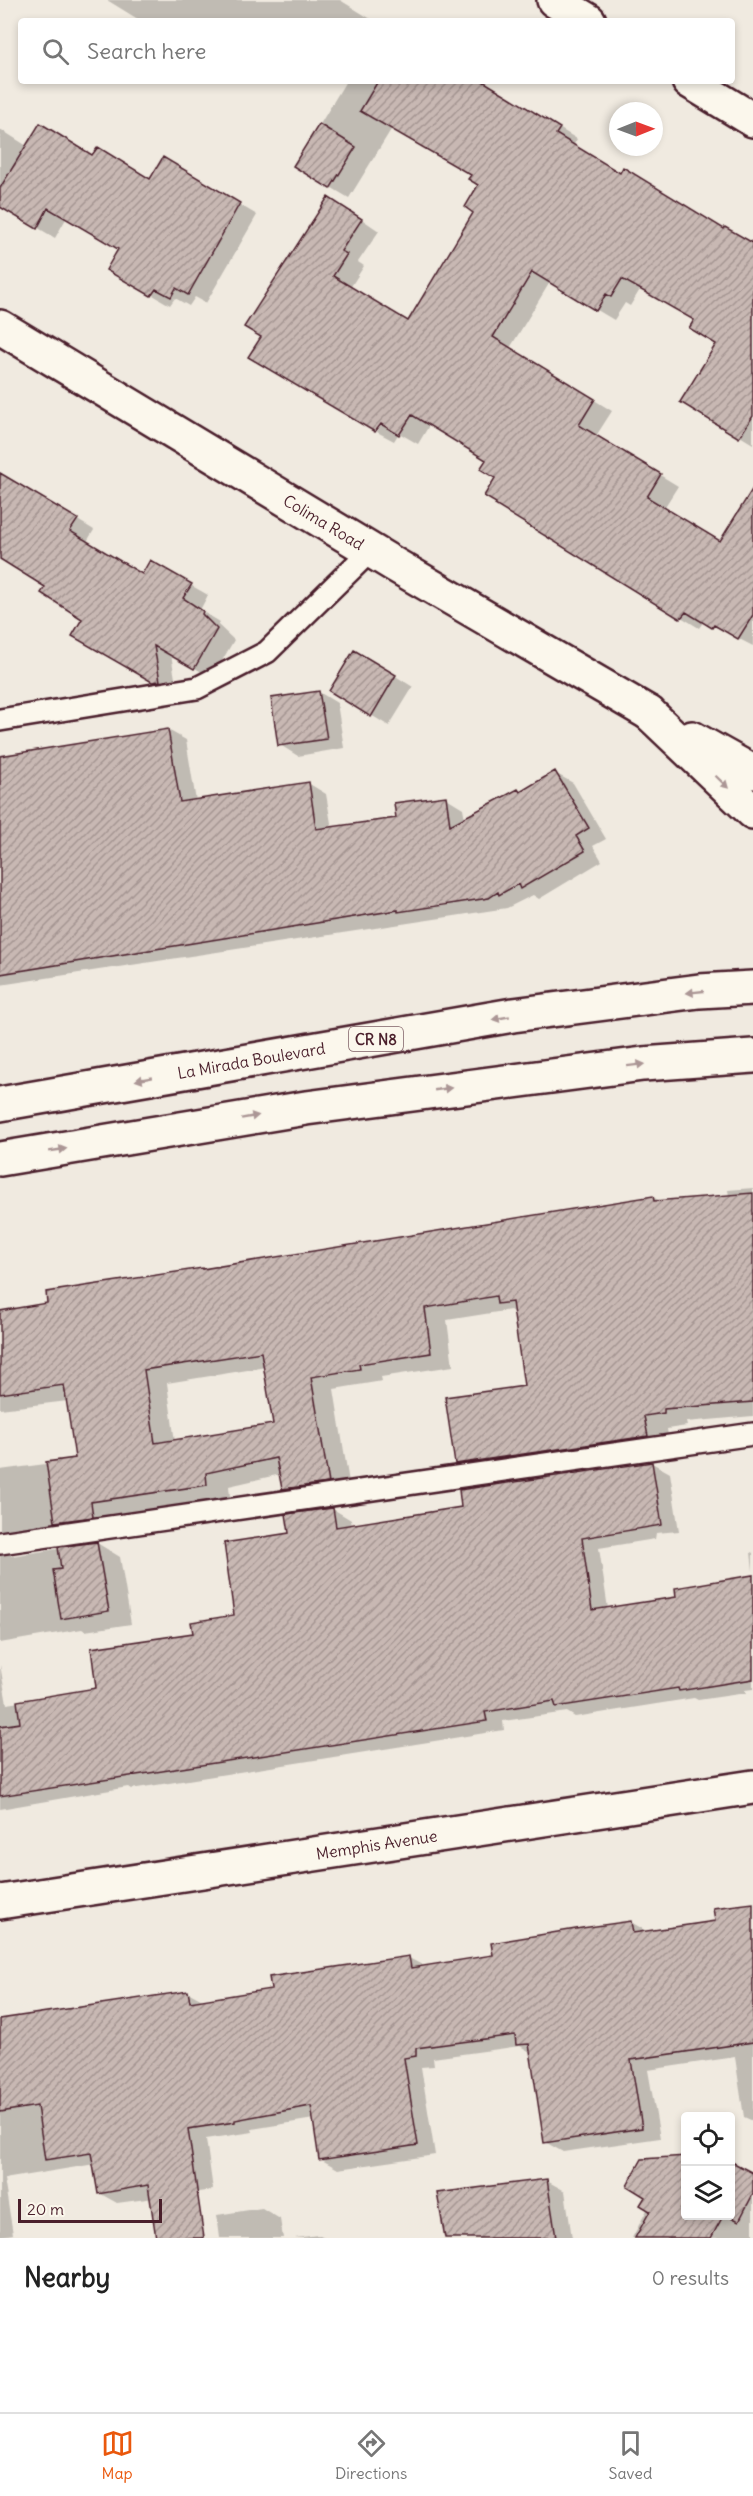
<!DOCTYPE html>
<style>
:root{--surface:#fff;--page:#f6f6f6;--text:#222;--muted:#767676;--line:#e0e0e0;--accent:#ea580c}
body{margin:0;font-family:Delius,sans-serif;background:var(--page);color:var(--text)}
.controls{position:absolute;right:18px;bottom:18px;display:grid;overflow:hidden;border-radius:6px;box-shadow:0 3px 9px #0003}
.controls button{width:54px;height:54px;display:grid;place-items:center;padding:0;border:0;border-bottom:2px solid var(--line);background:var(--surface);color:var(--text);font:30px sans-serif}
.compass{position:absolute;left:609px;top:102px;width:54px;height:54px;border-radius:50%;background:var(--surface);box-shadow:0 3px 9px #0003;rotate:89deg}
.scale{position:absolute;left:18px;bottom:15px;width:144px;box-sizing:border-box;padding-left:6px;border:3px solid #4a1f2b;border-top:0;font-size:16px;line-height:21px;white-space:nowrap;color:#4a1f2b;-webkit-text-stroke:4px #fbf7ec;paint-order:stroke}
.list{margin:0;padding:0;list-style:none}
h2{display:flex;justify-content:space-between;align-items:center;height:78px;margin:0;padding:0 24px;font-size:26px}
h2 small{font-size:20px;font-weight:400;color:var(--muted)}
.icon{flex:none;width:33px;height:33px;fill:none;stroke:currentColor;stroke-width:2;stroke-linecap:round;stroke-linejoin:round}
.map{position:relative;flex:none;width:753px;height:2238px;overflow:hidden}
.search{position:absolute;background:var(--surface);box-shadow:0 3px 9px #0003;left:18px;right:18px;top:18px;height:66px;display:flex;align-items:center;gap:15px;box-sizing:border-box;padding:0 21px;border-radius:6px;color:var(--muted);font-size:22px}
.sheet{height:174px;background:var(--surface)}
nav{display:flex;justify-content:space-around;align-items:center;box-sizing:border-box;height:84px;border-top:2px solid var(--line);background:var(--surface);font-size:16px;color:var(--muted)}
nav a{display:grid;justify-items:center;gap:3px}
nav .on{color:var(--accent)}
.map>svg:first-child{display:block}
.shadow{fill:#0003;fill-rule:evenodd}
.building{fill:url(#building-hatch);stroke:#4a1f2b;stroke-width:1.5;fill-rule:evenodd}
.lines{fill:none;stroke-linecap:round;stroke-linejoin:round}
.lane-casing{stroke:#4a1f2b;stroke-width:26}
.street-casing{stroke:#4a1f2b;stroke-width:38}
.secondary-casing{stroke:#4a1f2b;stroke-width:38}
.primary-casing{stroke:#4a1f2b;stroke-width:38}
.lane{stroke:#fbf7ec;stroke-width:21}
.street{stroke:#fbf7ec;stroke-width:33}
.secondary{stroke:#fbf7ec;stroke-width:33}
.primary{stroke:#fbf7ec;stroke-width:33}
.oneway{fill:#ab9695}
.labels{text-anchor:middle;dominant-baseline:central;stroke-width:6;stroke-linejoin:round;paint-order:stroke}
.shield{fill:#fbf7ec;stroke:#7f6065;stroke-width:1.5}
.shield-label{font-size:15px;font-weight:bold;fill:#4a1f2b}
.street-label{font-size:16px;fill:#4a1f2b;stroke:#fbf7ec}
</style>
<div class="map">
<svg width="753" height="2238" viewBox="0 0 753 2238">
<defs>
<pattern id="building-hatch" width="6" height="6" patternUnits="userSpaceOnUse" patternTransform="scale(1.5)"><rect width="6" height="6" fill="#c8b8b3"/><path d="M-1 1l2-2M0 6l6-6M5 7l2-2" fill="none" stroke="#a49592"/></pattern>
</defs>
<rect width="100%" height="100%" fill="#f0eae0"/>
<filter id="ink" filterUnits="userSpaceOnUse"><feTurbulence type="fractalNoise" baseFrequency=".0167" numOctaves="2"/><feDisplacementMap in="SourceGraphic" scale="12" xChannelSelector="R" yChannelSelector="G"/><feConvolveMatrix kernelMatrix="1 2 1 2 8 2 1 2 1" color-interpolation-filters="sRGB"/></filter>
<g filter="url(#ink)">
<path class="shadow" d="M107,0H340L374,21H141Z
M346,81H481L577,139L573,146L620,175L753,247V444L682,401L718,344L696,320L641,288L630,306L625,303L614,320L550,282L510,348L612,411L596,436L678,486L664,508L721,543L753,532V646L704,621L699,628L497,504V478L488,460L430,424L418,444L399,433L394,441L377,432L386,418L250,357L347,209L379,231L358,262L364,266L350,288L408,323L475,212L480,185L473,175L392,128L349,198L295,166Z
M0,129L27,146L93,157L151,181L163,159L257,215L206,303L195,297L189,306L175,298L170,305L108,269L120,248L67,217L55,238L0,205V190L3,186L0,185Z
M0,473L94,530L86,543L142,576L150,562L208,595L200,610L220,622L218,625L234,640L212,678L171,654L177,691L171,692L74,635L84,618L47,586L0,557Z
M373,662L413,687L389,726L371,715Z
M319,692L337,703L344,748L298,756L280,745Z
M168,730L186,740L196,801L308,783L326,794L332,829L397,819L445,797L463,808L465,819L518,790L522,792L555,773L573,783L606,839L593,846L602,861L539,899L533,895L507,908L0,985V757Z
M753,1188V1416L686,1422L687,1426L667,1429L670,1449L479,1477L456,1463L526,1388L515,1313L510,1310L447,1320L453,1366L381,1377L382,1381L334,1389L351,1495L306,1502L283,1488L281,1474L229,1486L230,1497L113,1515L115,1529L11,1551V1556L97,1543L120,1557L131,1624L85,1631L82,1629L0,1643V1470L76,1460L68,1401L0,1409V1312L49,1304L202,1269L653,1197L662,1202L729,1196L728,1190ZM266,1367L275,1426L175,1442L167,1383Z
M652,1463L670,1473L679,1531L656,1533L655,1539L599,1548L608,1609L677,1598L753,1577V1689L745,1690L746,1693L698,1700L694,1698L575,1717L567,1712L503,1721L504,1730L188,1780L131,1789L128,1787L0,1809V1665L7,1704L98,1689L195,1634L236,1617L291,1534L333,1509L351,1520L352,1526L463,1508Z
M751,1552L753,1553V1571Z
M753,1905V2121L744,2117L735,2057L648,2070L660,2138L563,2152L545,2142L532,2053L520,2046L433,2058L434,2066L421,2067L435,2155L338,2169L320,2159L314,2119L252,2129L253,2132L206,2139L213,2190L117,2203L99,2193L95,2164L4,2179L13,2234L0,2236V2021L188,1992L204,2001L273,1990L409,1958L426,1967L495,1956L631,1922L648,1932L717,1922Z
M753,2175V2238H632L648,2208L686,2216H730Z
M547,2181L565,2191L572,2238H446Z
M262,2208L280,2219L283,2238H220L217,2215Z
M318,2235L324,2238H295Z"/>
<path class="building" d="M378,81H483L560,128L556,134L620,173L623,167L724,229L725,227L753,243V416L739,438L680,402L716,344L689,328L694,320L622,279L611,297L606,294L596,311L532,272L493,337L595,399L579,425L661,474L647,497L720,541L753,488V615L738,639L714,625L712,628L686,612L680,619L495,505L496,503L484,496L495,478L480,469L486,460L412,415L399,435L381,424L375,432L248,357L261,337L244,327L328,197L362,219L341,251L347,254L333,276L408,321L473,213L465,207L478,185L468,179L471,175L360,111Z
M40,123L92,155L98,147L150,179L163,157L240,203L188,295L176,288L171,297L156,289L151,296L106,270L118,249L48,208L37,229L0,207V188Z
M319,124L356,147L330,189L293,166Z
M0,473L78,519L70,531L142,574L150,560L192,584L183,598L203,611L202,614L217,629L194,669L154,646L160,681L152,682L72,636L82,619L41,593L45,587L0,559Z
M354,650L396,675L371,717L329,691Z
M319,691L327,739L278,746L271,698Z
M168,729L180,802L309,782L316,829L396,818L394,803L446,796L450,825L518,789L520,792L555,771L589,828L576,836L585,851L520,889L518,884L499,895L498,892L489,898L398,912V910L0,974V756Z
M753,1193V1402L664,1409V1413L644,1416L648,1436L455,1464L445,1397L524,1386L512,1302L497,1304L496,1296L425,1308L431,1353L359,1364L360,1369L311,1377L329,1483L282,1489L276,1458L206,1473L207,1485L91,1502L93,1517L55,1522L46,1462L75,1458L64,1385L0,1394V1311L47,1303L46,1292L202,1268V1269L653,1196L654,1201ZM261,1352L273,1424L155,1443L144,1370Z
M652,1462L662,1525L582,1538L592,1610L676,1597L675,1588L753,1575V1679L679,1691L678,1688L556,1707L554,1701L485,1712L487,1721L0,1796V1726L20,1723L17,1701L96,1688L91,1648L193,1633L191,1622L234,1615L224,1543L289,1533L286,1514L333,1508L336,1527L461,1507L459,1490Z
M97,1542L109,1611L61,1619L53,1570L61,1569L58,1547Z
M753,1903V2042L631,2060L642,2128L544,2143L529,2044L516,2045L515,2035L416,2048V2056L404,2058L418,2145L319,2160L311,2106L235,2120V2122L188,2129L204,2238H156L148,2185L98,2194L91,2153L45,2160L37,2106L0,2112V2019L188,1991L190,2002L271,1989L269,1977L409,1956L411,1968L493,1955L491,1943L582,1928L631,1921L633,1933L715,1921L713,1908Z
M686,2156V2216H723L711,2238H635L650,2211L640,2205L645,2197L627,2186L642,2159Z
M730,2161L753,2173V2194L739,2221L729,2216H730Z
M547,2179L556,2238H445L437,2193Z"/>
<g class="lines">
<defs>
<path id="lane" d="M0,720L197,688L267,652L371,550
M0,1543L753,1434"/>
<g id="street">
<path d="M554,0L589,21"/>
<path d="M689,81L753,120"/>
<path id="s1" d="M0,1902L753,1787"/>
</g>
<g id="secondary">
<path id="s2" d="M0,327L395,565L649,713"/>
</g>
<g id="primary">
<path d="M649,713L753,812"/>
<path d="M692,738L753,772"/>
<path id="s3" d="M0,1104L513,1015L699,991L753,988"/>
<path d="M0,1159L306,1108L643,1064L753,1056"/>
</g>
</defs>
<use href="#lane" class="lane-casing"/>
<use href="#street" class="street-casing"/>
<use href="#secondary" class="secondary-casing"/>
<use href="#primary" class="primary-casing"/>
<use href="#lane" class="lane"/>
<use href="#street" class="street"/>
<use href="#secondary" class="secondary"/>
<use href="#primary" class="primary"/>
</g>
<defs><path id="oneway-solid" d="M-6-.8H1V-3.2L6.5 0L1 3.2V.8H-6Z" transform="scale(1.5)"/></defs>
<g class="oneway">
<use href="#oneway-solid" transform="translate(722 782) rotate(44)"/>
<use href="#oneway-solid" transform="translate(695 992) rotate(174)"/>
<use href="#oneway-solid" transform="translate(501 1018) rotate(170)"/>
<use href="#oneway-solid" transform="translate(636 1065) rotate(-7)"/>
<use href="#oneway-solid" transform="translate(144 1079) rotate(170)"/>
<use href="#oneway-solid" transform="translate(443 1089) rotate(-8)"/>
<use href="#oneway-solid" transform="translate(250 1117) rotate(-10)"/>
<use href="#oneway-solid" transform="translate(58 1150) rotate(-9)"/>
</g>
</g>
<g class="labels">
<rect class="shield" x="349" y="1027" width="54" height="24" rx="4.5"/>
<g class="shield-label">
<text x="376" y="1039">CR N8</text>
</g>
<g class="street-label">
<text stroke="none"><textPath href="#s2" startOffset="378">Colima Road</textPath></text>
<text stroke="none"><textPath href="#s3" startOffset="255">La Mirada Boulevard</textPath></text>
<text stroke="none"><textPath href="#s1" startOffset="381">Memphis Avenue</textPath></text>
</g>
</g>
</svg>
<div class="controls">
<button><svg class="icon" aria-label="locate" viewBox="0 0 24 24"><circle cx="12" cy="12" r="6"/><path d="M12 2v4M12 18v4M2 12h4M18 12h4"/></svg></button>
<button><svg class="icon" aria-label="layers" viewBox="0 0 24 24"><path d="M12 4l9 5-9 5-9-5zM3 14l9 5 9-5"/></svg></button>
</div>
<svg class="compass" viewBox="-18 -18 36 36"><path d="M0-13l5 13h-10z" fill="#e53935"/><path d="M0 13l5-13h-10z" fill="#767676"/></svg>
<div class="scale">20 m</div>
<div class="search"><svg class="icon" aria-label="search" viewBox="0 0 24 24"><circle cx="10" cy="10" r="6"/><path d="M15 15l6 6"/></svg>Search here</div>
</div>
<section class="sheet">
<h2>Nearby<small>0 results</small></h2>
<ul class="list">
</ul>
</section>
<nav>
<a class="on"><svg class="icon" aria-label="map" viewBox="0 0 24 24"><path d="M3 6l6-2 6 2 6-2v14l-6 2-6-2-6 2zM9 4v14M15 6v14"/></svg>Map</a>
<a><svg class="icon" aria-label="directions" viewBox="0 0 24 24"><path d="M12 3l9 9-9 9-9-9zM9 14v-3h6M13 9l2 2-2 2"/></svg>Directions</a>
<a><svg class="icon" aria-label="saved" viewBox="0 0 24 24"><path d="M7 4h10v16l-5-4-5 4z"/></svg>Saved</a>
</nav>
